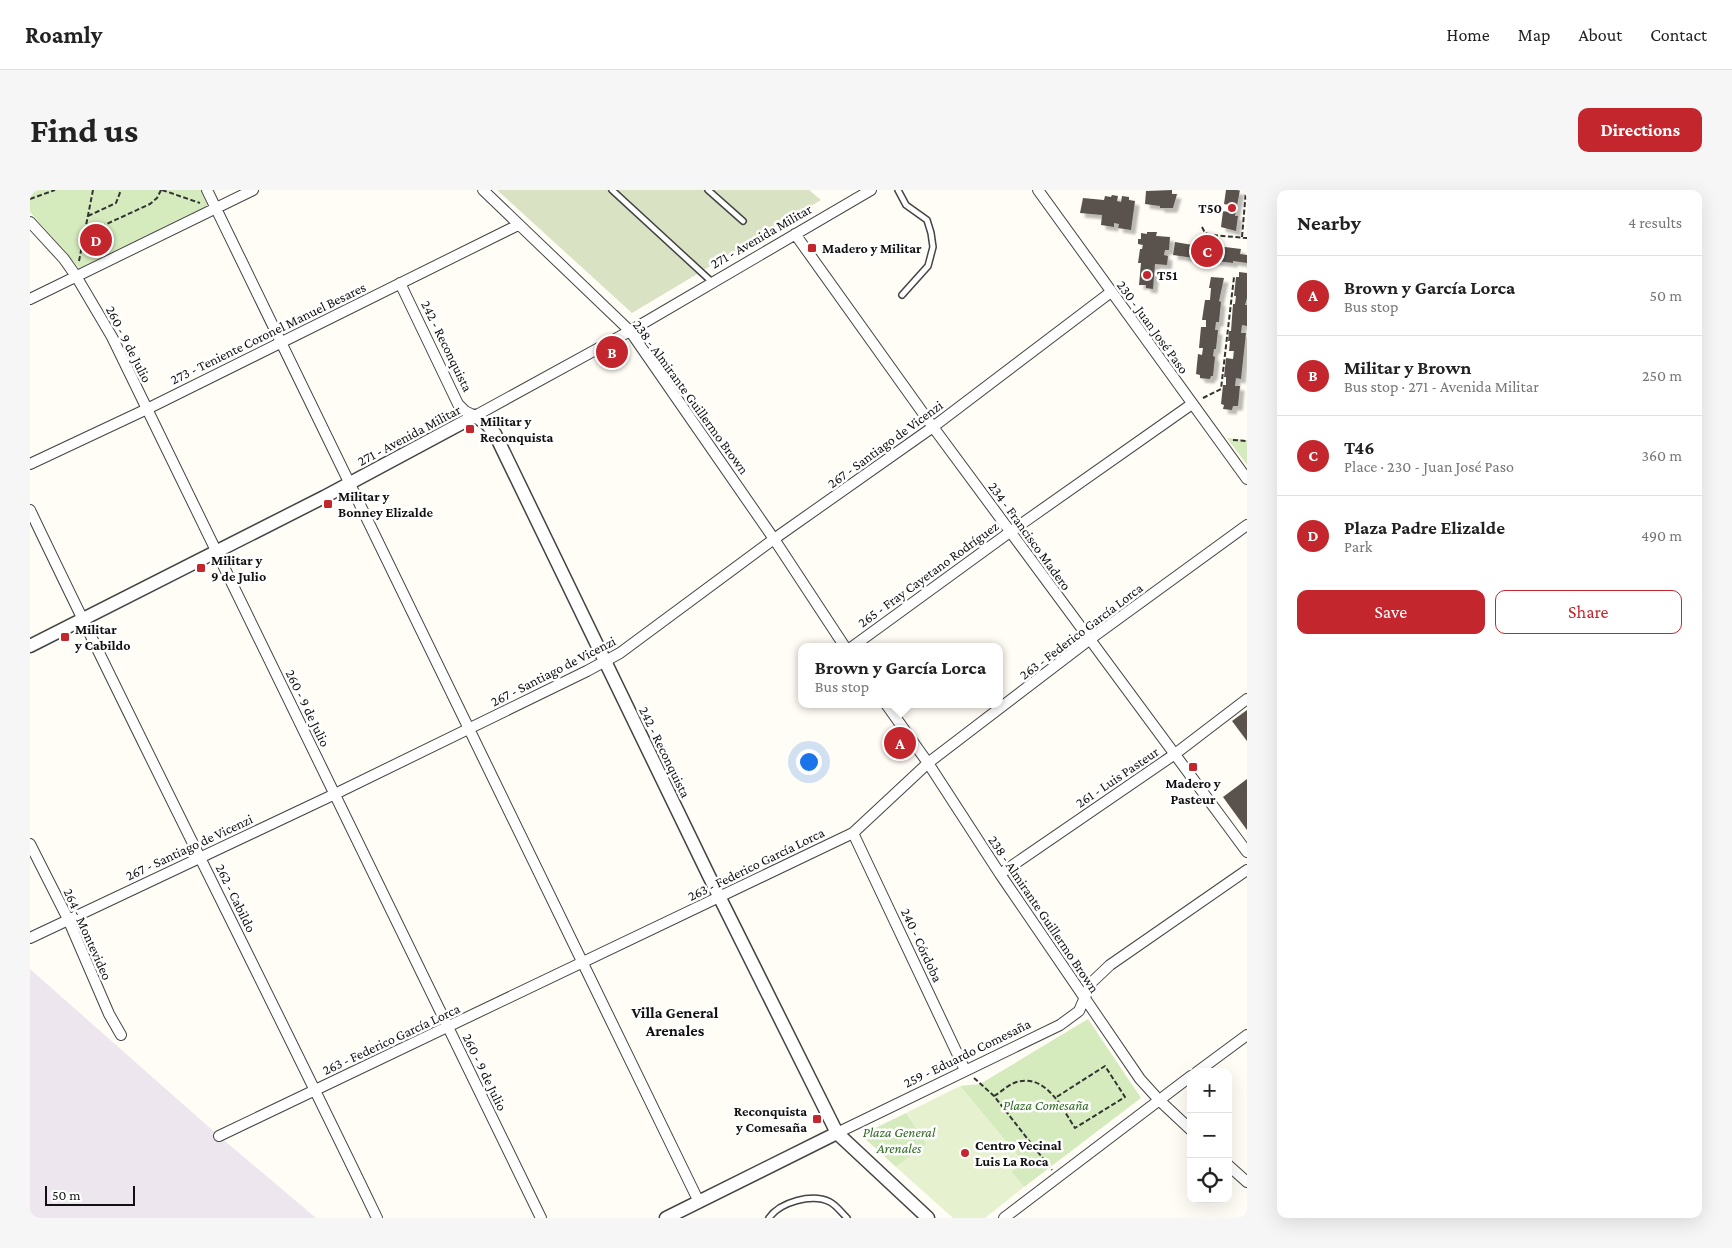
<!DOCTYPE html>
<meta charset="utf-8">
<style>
:root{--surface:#fff;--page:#f6f6f6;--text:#222;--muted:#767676;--line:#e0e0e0;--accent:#c4262e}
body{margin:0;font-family:"Crimson Pro",serif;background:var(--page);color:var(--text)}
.controls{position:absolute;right:15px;bottom:15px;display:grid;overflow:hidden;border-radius:10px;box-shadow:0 5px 20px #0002}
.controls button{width:45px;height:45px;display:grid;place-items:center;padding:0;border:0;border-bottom:1px solid var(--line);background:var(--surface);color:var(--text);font:25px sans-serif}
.scale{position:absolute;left:15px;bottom:12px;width:90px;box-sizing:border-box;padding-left:5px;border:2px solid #111;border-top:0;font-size:14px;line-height:18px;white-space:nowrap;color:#111;-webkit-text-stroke:4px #fff;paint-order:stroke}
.you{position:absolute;left:778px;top:571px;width:18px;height:18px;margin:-12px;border:4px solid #fff;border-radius:50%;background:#1a73e8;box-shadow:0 0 0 8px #1a73e833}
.badge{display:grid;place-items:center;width:32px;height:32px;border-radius:50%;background:var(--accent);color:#fff;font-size:16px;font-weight:700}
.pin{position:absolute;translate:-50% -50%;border:2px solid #fff;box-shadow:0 1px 5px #0006}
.popup{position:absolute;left:768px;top:453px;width:205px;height:65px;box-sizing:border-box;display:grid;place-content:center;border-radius:10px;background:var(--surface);filter:drop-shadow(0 1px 4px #0005);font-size:16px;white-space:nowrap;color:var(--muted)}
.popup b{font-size:19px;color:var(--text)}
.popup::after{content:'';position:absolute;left:50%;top:100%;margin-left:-10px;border:10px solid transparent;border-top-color:var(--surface)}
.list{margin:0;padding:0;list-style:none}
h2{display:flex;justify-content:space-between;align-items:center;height:65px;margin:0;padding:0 20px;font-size:21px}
h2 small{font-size:16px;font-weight:400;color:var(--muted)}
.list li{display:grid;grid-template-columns:32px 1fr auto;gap:15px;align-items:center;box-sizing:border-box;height:80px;padding:0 20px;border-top:1px solid var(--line)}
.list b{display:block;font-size:19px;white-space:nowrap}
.list p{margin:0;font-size:16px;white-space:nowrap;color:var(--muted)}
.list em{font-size:16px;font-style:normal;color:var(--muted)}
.actions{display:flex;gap:10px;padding:15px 20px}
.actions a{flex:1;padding:11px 0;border:1px solid var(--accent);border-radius:10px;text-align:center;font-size:18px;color:var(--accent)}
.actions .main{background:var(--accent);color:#fff}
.icon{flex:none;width:28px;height:28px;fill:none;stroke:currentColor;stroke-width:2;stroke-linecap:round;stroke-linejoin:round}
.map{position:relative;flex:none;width:1217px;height:1028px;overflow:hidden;border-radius:10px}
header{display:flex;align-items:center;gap:30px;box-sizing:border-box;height:70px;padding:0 25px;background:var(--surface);border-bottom:1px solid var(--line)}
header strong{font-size:24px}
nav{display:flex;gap:28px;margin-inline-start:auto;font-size:18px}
.intro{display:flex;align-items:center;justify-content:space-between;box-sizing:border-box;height:120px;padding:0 30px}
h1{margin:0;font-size:35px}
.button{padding:12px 22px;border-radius:10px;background:var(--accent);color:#fff;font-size:18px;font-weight:700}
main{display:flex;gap:30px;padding:0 30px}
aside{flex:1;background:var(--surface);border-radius:10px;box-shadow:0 5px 20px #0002}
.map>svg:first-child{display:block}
.industrial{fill:#eee6ef}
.green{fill:#d5ebbd}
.cemetery{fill:#d9e3c4}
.pitch{fill:#e6f2cf}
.building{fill:#5a524d;filter:url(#shadow)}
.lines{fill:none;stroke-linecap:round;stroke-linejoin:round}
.service-casing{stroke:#444;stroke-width:8}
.minor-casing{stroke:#444;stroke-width:12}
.tertiary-casing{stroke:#444;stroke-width:15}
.path{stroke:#333;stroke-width:2;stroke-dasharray:5 2.5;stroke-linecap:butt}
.service{stroke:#fff;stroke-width:5}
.minor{stroke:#fff;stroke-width:10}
.tertiary{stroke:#fff;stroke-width:12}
.poi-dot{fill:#c4262e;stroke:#fff;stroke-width:2}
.labels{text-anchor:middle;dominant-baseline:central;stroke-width:5;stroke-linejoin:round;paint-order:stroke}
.poi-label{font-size:14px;font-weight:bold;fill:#111;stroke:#fff;text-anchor:start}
.street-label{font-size:14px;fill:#111;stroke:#fff}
.park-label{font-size:14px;font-style:italic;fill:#2f6b1f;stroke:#fff}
.quarter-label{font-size:16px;font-weight:bold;fill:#111;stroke:#fff}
</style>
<header>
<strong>Roamly</strong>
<nav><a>Home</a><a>Map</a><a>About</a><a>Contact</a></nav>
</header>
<div class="intro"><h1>Find us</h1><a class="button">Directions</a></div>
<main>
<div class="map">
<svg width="1217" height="1028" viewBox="0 0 1217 1028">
<defs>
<filter id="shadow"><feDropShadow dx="4.5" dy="4.5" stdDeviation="1" flood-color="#0004"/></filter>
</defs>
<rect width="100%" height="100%" fill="#fffdf5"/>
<path class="industrial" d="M0,779L189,946L286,1028H0Z"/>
<path class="green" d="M0,0H172L180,16L49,78L0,22Z
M1197,248L1217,250V275Z
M1058,829L1111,908L994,997L981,982L993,972L930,896L950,894Z
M876,923L897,954L866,977L831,945Z"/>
<path class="cemetery" d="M467,0H779L791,10L602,123Z"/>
<path class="pitch" d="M930,896L993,972L981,982L994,997L955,1028H923L866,977L897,954L876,923Z"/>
<path class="building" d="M1142,0V4H1147L1143,18H1130V16L1115,14L1116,1Z
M1196,0H1210L1205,26H1208L1206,41L1191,37L1193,21L1198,22L1199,15L1194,14Z
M1082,5L1088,6L1087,11L1091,12L1092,6L1099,7V10L1105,11L1101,40L1088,38L1089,34L1084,33V37L1071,35L1072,25L1050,23L1053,8L1074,10L1075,6L1081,7Z
M1117,42H1127L1126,46L1140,47L1139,60H1135L1134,65L1138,66L1137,75L1125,74L1123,99L1116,98V95H1109L1111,73H1108L1110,59H1112L1113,55L1108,54V49H1111V43L1117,44Z
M1145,52L1186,59L1187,56L1211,59L1210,64L1217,65V73L1203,71V73L1170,69L1171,64L1165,63L1164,68L1143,65Z
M1209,82L1217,83V108L1215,115H1217V136L1212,135L1211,143H1216L1211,189L1206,188L1205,196H1210L1208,216H1203L1202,220L1193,219L1194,215L1191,214L1193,195H1196V187H1194L1196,168L1203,169L1204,161H1199L1200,151H1198L1199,141H1201L1203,114H1205L1206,106H1204L1206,87H1209Z
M1181,87L1194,88L1189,111L1191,112L1189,132H1186L1185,140H1188L1186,159H1184L1183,166L1185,167L1183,186H1181L1180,189L1170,188V185L1166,184L1168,164L1172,165L1173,158H1169L1171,137H1176V130H1172L1175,110H1180L1181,98H1179Z
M1217,520V551L1202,531Z
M1217,589V640L1193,607Z"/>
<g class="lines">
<defs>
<path id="service" d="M582,0L682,92
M678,0L713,31
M868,0L876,15L897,30L901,43L903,57L898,76L872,105
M739,1028C750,1012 782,1003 800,1012C806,1015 812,1023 817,1028"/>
<path id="minor" d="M177,0L669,1012
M453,0L600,141L744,349L815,457
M1008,0L1217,289
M0,32L34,69L46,86L82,147L511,1028
M765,44L903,237L1217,662
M370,93L428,214L435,221L445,226L600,141L841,0
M0,109L223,0
M0,274L117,219L488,35
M0,320C113,557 233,791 347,1028
M822,457L980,342L1162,214
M856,514L898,573L970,684L1110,889L1129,910L1161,940
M823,643L935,880
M0,654L38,729L79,824L91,845
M970,684L1145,564L1217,509
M0,748L305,604L557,481L590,463L744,349L903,237L1081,102
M1167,882L1217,845
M807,943L1030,835L1049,821L1061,793L1080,775L1217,680
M189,946L823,643L898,573L1059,450L1217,335
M1198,975L1217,992
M974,1028L1161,886"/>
<path id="tertiary" d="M0,456L294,307L445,226L457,234L465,244L679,686L807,943L898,1028
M636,1028L807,943"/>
</defs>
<use href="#service" class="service-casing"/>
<use href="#minor" class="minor-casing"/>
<use href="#tertiary" class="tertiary-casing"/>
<path class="path" d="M132,0L170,13
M0,9L25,0
M58,26L86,13L91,0
M56,36L65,38L70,37L120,14L127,8L131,0
M1172,37L1175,43L1181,45L1217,48
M1212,47L1216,0
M49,71L63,0
M1173,208L1191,199L1204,87
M1203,250L1217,251
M944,888L964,906L1022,980
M964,906C971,902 977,896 984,893C1015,881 1032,918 1045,938L1095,907L1075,876L1025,908"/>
<use href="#service" class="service"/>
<use href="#minor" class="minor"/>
<use href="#tertiary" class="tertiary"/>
</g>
<g class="poi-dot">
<circle cx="1202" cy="18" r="5"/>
<rect x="777" y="53" width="10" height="10" rx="2.5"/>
<circle cx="1117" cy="85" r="5"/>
<rect x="435" y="234" width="10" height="10" rx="2.5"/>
<rect x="293" y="309" width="10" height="10" rx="2.5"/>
<rect x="166" y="373" width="10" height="10" rx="2.5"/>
<rect x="30" y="442" width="10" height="10" rx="2.5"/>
<rect x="1158" y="572" width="10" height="10" rx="2.5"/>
<rect x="782" y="924" width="10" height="10" rx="2.5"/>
<circle cx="935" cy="963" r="5"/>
</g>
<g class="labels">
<g class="poi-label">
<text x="1192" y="18" text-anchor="end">T50</text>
<text x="792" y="58">Madero y Militar</text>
<text x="1127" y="85">T51</text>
<text x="450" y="231">Militar y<tspan x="450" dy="16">Reconquista</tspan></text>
<text x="308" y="306">Militar y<tspan x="308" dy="16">Bonney Elizalde</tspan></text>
<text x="181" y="370">Militar y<tspan x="181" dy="16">9 de Julio</tspan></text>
<text x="45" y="439">Militar<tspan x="45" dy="16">y Cabildo</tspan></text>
<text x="1163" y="593" text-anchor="middle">Madero y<tspan x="1163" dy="16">Pasteur</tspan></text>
<text x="777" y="921" text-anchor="end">Reconquista<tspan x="777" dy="16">y Comesaña</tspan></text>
<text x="945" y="955">Centro Vecinal<tspan x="945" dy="16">Luis La Roca</tspan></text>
</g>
<g class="street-label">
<text transform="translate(731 46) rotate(-30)">271 - Avenida Militar</text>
<text transform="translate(1123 137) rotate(54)">230 - Juan José Paso</text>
<text transform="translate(238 143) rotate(-26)">273 - Teniente Coronel Manuel Besares</text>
<text transform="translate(99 154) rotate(63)">260 - 9 de Julio</text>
<text transform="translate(417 156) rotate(64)">242 - Reconquista</text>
<text transform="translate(661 207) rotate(54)">238 - Almirante Guillermo Brown</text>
<text transform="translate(379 245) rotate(-28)">271 - Avenida Militar</text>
<text transform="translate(855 254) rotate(-36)">267 - Santiago de Vicenzi</text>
<text transform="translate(1000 346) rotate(54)">234 - Francisco Madero</text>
<text transform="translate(898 384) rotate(-36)">265 - Fray Cayetano Rodríguez</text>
<text transform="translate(1051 441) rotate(-37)">263 - Federico García Lorca</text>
<text transform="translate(523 481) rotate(-27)">267 - Santiago de Vicenzi</text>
<text transform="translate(278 518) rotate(64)">260 - 9 de Julio</text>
<text transform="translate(635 562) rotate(64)">242 - Reconquista</text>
<text transform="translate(1087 587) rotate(-34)">261 - Luis Pasteur</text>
<text transform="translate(159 657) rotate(-25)">267 - Santiago de Vicenzi</text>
<text transform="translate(726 674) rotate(-26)">263 - Federico García Lorca</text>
<text transform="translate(206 708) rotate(64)">262 - Cabildo</text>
<text transform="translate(1014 724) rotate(56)">238 - Almirante Guillermo Brown</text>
<text transform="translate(58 744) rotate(66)">264 - Montevideo</text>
<text transform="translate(892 755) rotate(65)">240 - Córdoba</text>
<text transform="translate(361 849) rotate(-25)">263 - Federico García Lorca</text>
<text transform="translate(937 863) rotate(-26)">259 - Eduardo Comesaña</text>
<text transform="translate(455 882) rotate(64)">260 - 9 de Julio</text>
</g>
<g class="park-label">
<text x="1016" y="915">Plaza Comesaña</text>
<text x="869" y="942">Plaza General<tspan x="869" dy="16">Arenales</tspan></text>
</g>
<g class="quarter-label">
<text x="645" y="822">Villa General<tspan x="645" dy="18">Arenales</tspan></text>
</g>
</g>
</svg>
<div class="controls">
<button>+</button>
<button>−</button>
<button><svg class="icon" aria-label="locate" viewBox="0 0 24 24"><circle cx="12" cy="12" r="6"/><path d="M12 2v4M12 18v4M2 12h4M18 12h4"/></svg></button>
</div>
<div class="scale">50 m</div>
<div class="you"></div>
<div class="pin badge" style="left:870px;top:553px">A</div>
<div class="popup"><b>Brown y García Lorca</b>Bus stop</div>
<div class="pin badge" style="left:582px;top:162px">B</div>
<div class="pin badge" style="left:1177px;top:61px">C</div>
<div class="pin badge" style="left:66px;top:50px">D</div>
</div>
<aside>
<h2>Nearby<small>4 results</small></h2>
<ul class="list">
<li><span class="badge">A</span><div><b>Brown y García Lorca</b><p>Bus stop</p></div><em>50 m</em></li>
<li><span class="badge">B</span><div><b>Militar y Brown</b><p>Bus stop · 271 - Avenida Militar</p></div><em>250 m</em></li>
<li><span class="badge">C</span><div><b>T46</b><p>Place · 230 - Juan José Paso</p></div><em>360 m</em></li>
<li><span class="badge">D</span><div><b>Plaza Padre Elizalde</b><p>Park</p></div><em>490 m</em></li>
</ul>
<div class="actions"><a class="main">Save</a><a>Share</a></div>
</aside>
</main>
